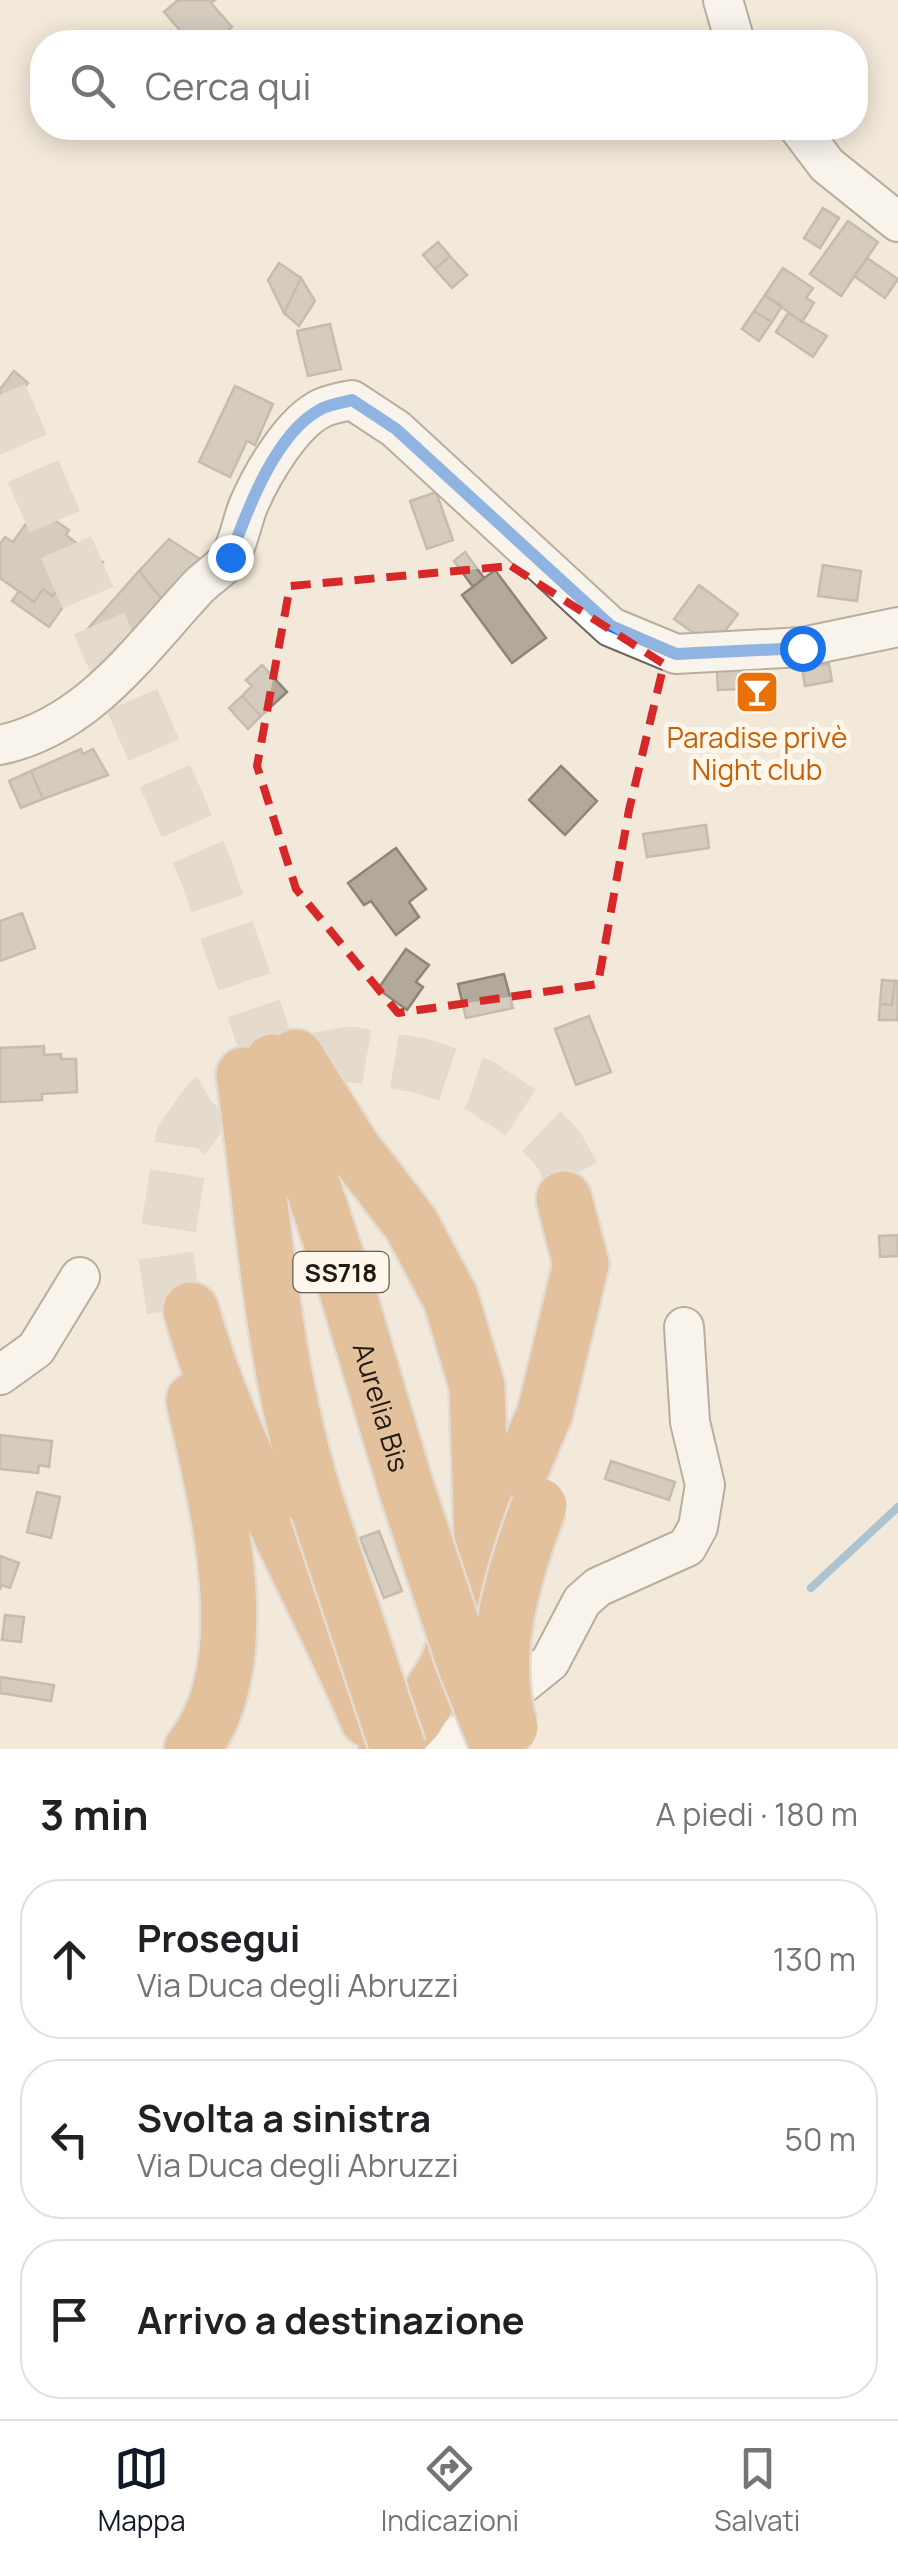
<!DOCTYPE html>
<html lang="it">
<meta charset="utf-8">
<style>
:root{--surface:#fff;--page:#f6f6f6;--text:#202124;--muted:#757577;--line:#e0e0e0;--accent:#111827}
body{margin:0;font-family:Manrope,sans-serif;background:var(--page);color:var(--text)}
.stop{position:absolute;width:30px;height:30px;margin:-22px;border:8px solid #1a73e8;border-radius:50%;background:#fff}
.stop.end{background:#1a73e8;border-color:#fff;box-shadow:0 2px 10px #0008}
.list{margin:0;padding:0;list-style:none}
h2{display:flex;justify-content:space-between;align-items:center;height:130px;margin:0;padding:0 40px;font-size:42px}
h2 small{font-size:32px;font-weight:400;color:var(--muted)}
.list li{display:grid;grid-template-columns:65px 1fr auto;gap:30px;align-items:center;box-sizing:border-box;height:160px;margin:0 20px 20px;padding:0 20px;border:2px solid var(--line);border-radius:40px}
.list b{display:block;font-size:38px;white-space:nowrap}
.list p{margin:0;font-size:32px;white-space:nowrap;color:var(--muted)}
.list em{font-size:32px;font-style:normal;color:var(--muted)}
.icon{flex:none;width:55px;height:55px;fill:none;stroke:currentColor;stroke-width:2;stroke-linecap:round;stroke-linejoin:round}
.map{position:relative;flex:none;width:898px;height:1749px;overflow:hidden}
.search{position:absolute;background:var(--surface);box-shadow:0 5px 25px #0003;left:30px;right:30px;top:30px;height:110px;display:flex;align-items:center;gap:25px;box-sizing:border-box;padding:0 35px;border-radius:40px;color:var(--muted);font-size:38px}
.sheet{height:670px;background:var(--surface)}
nav{display:flex;justify-content:space-around;align-items:center;box-sizing:border-box;height:140px;border-top:2px solid var(--line);background:var(--surface);font-size:28px;color:var(--muted)}
nav a{display:grid;justify-items:center;gap:5px}
nav .on{color:var(--accent)}
.map>svg:first-child{display:block}
.lines{fill:none;stroke-linecap:round;stroke-linejoin:round}
.stream{stroke:#5497c0;stroke-width:8}
.building{fill:#b3a99b;stroke:#8e8578;stroke-width:2.5}
.highway-tunnel{stroke:#d3cabc;stroke-width:55;stroke-dasharray:55 28;stroke-linecap:butt}
.minor-casing{stroke:#70675a;stroke-width:42}
.highway-casing{stroke:#cecdcc;stroke-width:60}
.minor{stroke:#fff;stroke-width:38}
.highway{stroke:#d29153;stroke-width:55}
.highway-bridge-casing{stroke:#cecdcc;stroke-width:60;stroke-linecap:butt}
.highway-bridge{stroke:#d29153;stroke-width:55}
.route{stroke:#1a73e8;stroke-width:12}
.marked{fill:none;stroke:#d62828;stroke-width:8;stroke-dasharray:20 12;stroke-linejoin:round}
.labels{text-anchor:middle;dominant-baseline:central;stroke-width:10;stroke-linejoin:round;paint-order:stroke}
.shield{fill:#fff7eb;stroke:#625d55;stroke-width:2.5}
.shield-label{font-size:25px;font-weight:bold;fill:#1e1b15}
.food-label{font-size:28px;fill:#c56008;stroke:#fff7eb}
.street-label{font-size:28px;fill:#1e1b15;stroke:#fff7eb}
</style>
<div class="map">
<svg width="898" height="1749" viewBox="0 0 898 1749">
<rect width="100%" height="100%" fill="#f3e9da"/>
<g class="lines">
<path class="stream" d="M811,1588L898,1507"/>
</g>
<path class="building" d="M178,0H215L211,3L232,27L218,39V42H190L164,12Z
M823,208L839,218L820,248L804,238Z
M848,221L878,242L841,296L810,274Z
M438,242L450,256L435,269L423,255Z
M450,256L467,275L452,288L435,269Z
M867,258L898,279L885,298L854,276Z
M279,263L301,278L284,313L268,280Z
M783,268L813,288L806,298L814,303L802,322L765,295Z
M301,278L315,301L299,326L284,313Z
M765,295L782,306L772,322L754,311Z
M754,311L772,322L759,341L742,329Z
M788,313L827,336L813,357L776,332Z
M330,324L341,369L308,376L297,331Z
M14,371L28,383L1,415L0,389Z
M235,386L273,404L255,445L247,441L230,477L199,462Z
M436,492L453,540L427,549L410,501Z
M37,508L69,530L66,535L88,552L52,596L43,589L34,602L0,578V544L5,537L13,542Z
M169,539L207,564L164,602L139,571Z
M88,552L103,562L75,602L69,598L49,627L12,601L19,591L34,602L43,589L52,596Z
M465,552L484,578L473,587L454,561Z
M823,565L861,571L857,601L818,596Z
M495,570L546,638L512,663L462,595Z
M139,571L164,602L112,657L85,632Z
M699,585L738,614L713,647L674,619Z
M829,664L832,681L805,686L802,668Z
M262,665L287,692L261,716L242,696L252,686L246,680Z
M740,669L741,689L718,690L717,670Z
M242,696L261,716L248,729L229,708Z
M81,749L83,754L93,749L108,775L43,799L31,771Z
M561,766L597,801L565,835L529,800Z
M31,771L43,799L21,808L9,781Z
M706,825L709,848L647,857L643,834Z
M396,848L426,889L409,902L419,917L396,935L371,901L364,905L348,883Z
M22,913L35,948L0,961V921Z
M406,949L429,965L416,982L423,987L407,1010L378,989Z
M504,974L513,1008L466,1018L458,984Z
M882,980L895,981L892,1005L880,1004Z
M895,981H898V1020H879L880,1004L892,1005Z
M589,1016L611,1072L576,1085L555,1029Z
M44,1046V1055L61,1054V1059H76L77,1092L42,1094V1100L0,1102V1048Z
M898,1235V1256L880,1257L879,1236Z
M0,1435L52,1441L49,1467L39,1465L38,1473L0,1469Z
M611,1461L675,1482L669,1500L605,1479Z
M37,1492L60,1497L51,1538L27,1532Z
M379,1531L402,1591L384,1598L360,1538Z
M0,1556L19,1563L10,1588L1,1585L0,1590Z
M5,1615L24,1617L21,1642L2,1640Z
M0,1677L54,1685L51,1701L0,1693Z"/>
<g class="lines">
<path class="highway-tunnel" d="M0,395L205,868L272,1062
M174,1310L165,1250L183,1138L210,1101L264,1069L350,1054L422,1066L479,1085L523,1114L557,1147L579,1186"/>
<defs>
<path id="minor" d="M723,0L735,42
M799,128L827,165L898,222
M0,745C89,726 140,649 199,586C209,576 225,567 231,555C240,539 242,520 249,504C262,474 292,422 322,408C331,404 342,402 352,400L396,429L611,627L676,654L802,647L898,627
M0,1375L36,1349L80,1277
M442,1749L550,1662L582,1601L598,1587L687,1547L698,1527L705,1485L690,1422L684,1327"/>
<g id="highway">
<path d="M296,1057L351,1146L411,1224L451,1299L477,1386L482,1540"/>
<path id="s1" d="M272,1062L347,1290L405,1484"/>
<path d="M244,1075C265,1225 271,1364 318,1509"/>
<path d="M191,1310C232,1454 310,1582 368,1719"/>
<path d="M192,1749C261,1661 216,1500 194,1400"/>
<path d="M386,1749L415,1719L446,1669L482,1578L508,1499L545,1413L581,1264L564,1199"/>
</g>
</defs>
<use href="#minor" class="minor-casing"/>
<use href="#highway" class="highway-casing"/>
<use href="#minor" class="minor"/>
<use href="#highway" class="highway"/>
<defs>
<path id="highway-bridge" d="M405,1484L464,1661L499,1749
M318,1509L398,1749
M510,1727C488,1653 513,1575 539,1506"/>
</defs>
<use href="#highway-bridge" class="highway-bridge-casing"/>
<use href="#highway-bridge" class="highway-bridge"/>
</g>
<g class="lines">
<path class="route" d="M230,557C247,511 275,433 321,409C330,404 342,403 352,400L396,429L611,626L676,654L802,648"/>
</g>
<path d="M0 0H898V1749H0ZM511,566L664,664L629,810L598,984L398,1013L296,889L257,766L290,586Z" fill="#f3e9da" fill-opacity=".55" fill-rule="evenodd"/>
<path class="marked" d="M511,566L664,664L629,810L598,984L398,1013L296,889L257,766L290,586Z"/>
<defs>
<symbol id="bar-square" viewBox="-11 -11 22 22"><rect x="-9" y="-9" width="18" height="18" rx="4" fill="#e8710a" stroke="#fff7eb"/><path d="M-6-5H6L.8 .8V4.5H3.5V6h-7V4.5H-.8V.8Z" fill="#fff"/></symbol>
</defs>
<g fill-rule="evenodd">
<use href="#bar-square" x="732" y="667" width="50" height="50"/>
</g>
<g class="labels">
<rect class="shield" x="293.5" y="1252" width="95" height="40" rx="8"/>
<g class="shield-label">
<text x="341" y="1272">SS718</text>
</g>
<g class="food-label">
<text x="757" y="737">Paradise privè<tspan x="757" dy="32">Night club</tspan></text>
</g>
<g class="street-label">
<text stroke="none"><textPath href="#s1" startOffset="362">Aurelia Bis</textPath></text>
</g>
</g>
</svg>
<div class="stop" style="left:802px;top:648px"></div>
<div class="stop end" style="left:230px;top:557px"></div>
<div class="search"><svg class="icon" aria-label="search" viewBox="0 0 24 24"><circle cx="10" cy="10" r="6"/><path d="M15 15l6 6"/></svg>Cerca qui</div>
</div>
<section class="sheet">
<h2>3 min<small>A piedi · 180 m</small></h2>
<ul class="list">
<li><svg class="icon" aria-label="ahead" viewBox="0 0 24 24"><path d="M12 20V5M6 11l6-6 6 6"/></svg><div><b>Prosegui</b><p>Via Duca degli Abruzzi</p></div><em>130 m</em></li>
<li><svg class="icon" aria-label="left" viewBox="0 0 24 24"><path d="M17 20v-9H6M10 6l-5 5 5 5"/></svg><div><b>Svolta a sinistra</b><p>Via Duca degli Abruzzi</p></div><em>50 m</em></li>
<li><svg class="icon" aria-label="arrive" viewBox="0 0 24 24"><path d="M6 21V4h12l-3 4 3 4H6"/></svg><div><b>Arrivo a destinazione</b></div></li>
</ul>
</section>
<nav>
<a class="on"><svg class="icon" aria-label="map" viewBox="0 0 24 24"><path d="M3 6l6-2 6 2 6-2v14l-6 2-6-2-6 2zM9 4v14M15 6v14"/></svg>Mappa</a>
<a><svg class="icon" aria-label="directions" viewBox="0 0 24 24"><path d="M12 3l9 9-9 9-9-9zM9 14v-3h6M13 9l2 2-2 2"/></svg>Indicazioni</a>
<a><svg class="icon" aria-label="saved" viewBox="0 0 24 24"><path d="M7 4h10v16l-5-4-5 4z"/></svg>Salvati</a>
</nav>
